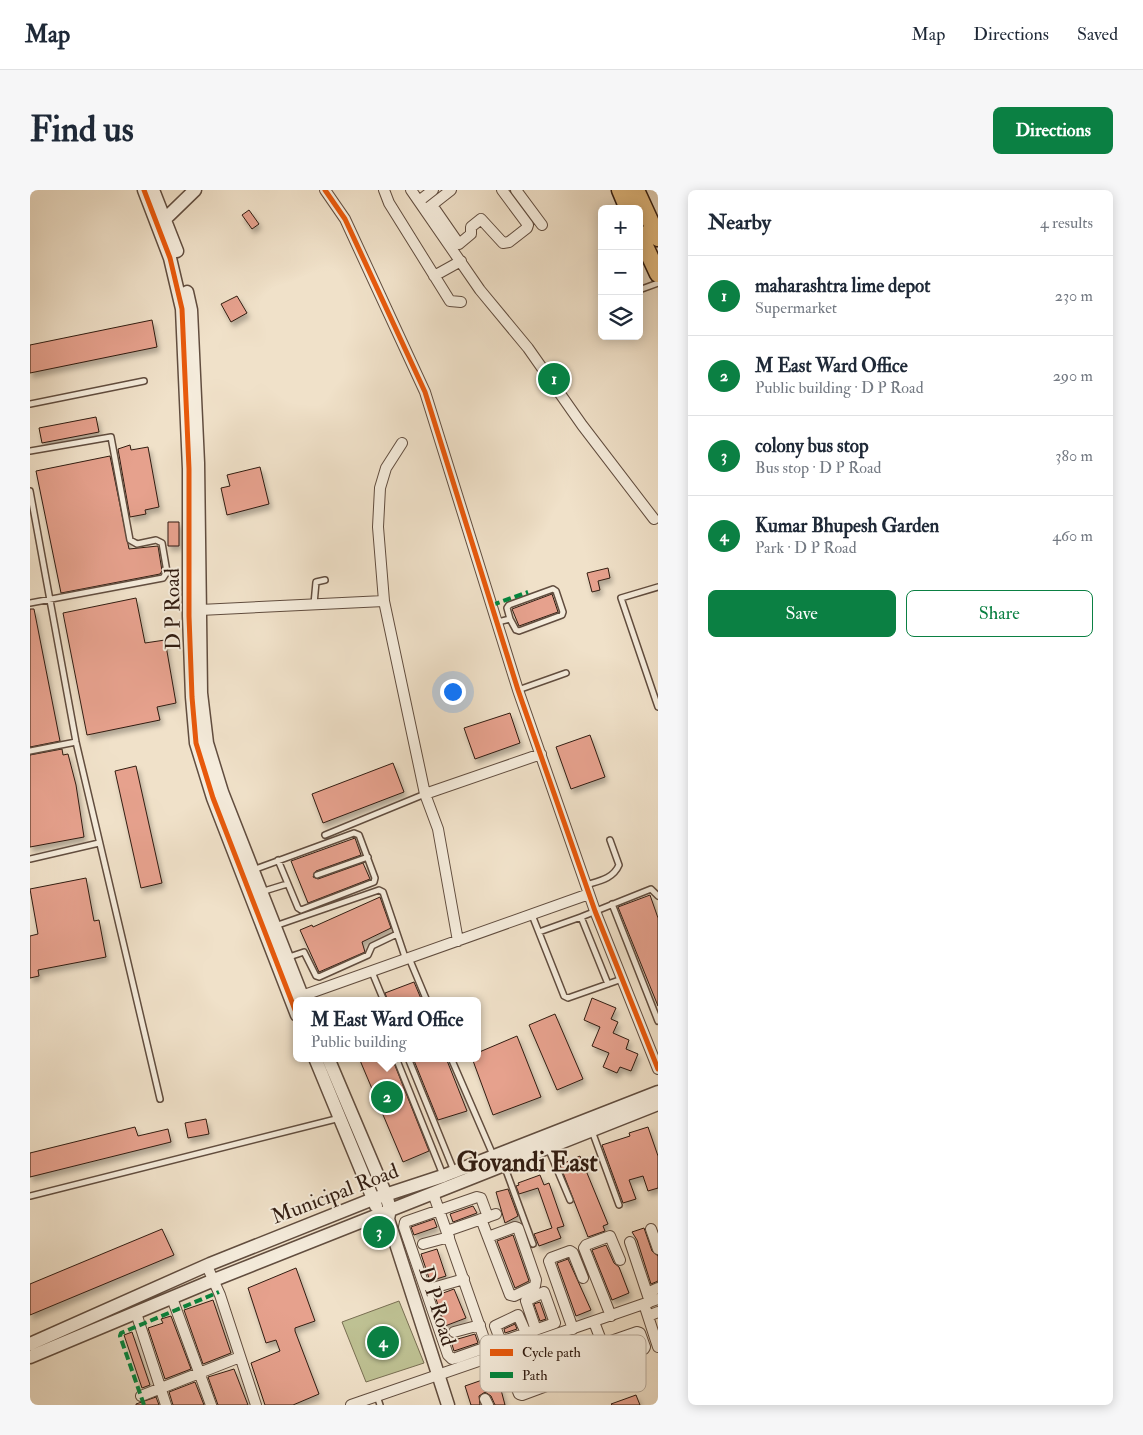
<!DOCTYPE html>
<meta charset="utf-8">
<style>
:root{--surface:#fff;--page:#f6f6f7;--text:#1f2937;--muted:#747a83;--line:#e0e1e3;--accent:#0b8043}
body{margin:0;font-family:"IM FELL Double Pica",serif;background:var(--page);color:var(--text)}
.controls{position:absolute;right:15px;top:15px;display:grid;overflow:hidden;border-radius:8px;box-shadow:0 2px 12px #0003}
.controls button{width:45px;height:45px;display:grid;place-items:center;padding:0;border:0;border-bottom:1px solid var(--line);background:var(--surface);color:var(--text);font:25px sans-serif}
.you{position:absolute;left:422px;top:501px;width:18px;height:18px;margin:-12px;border:4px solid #fff;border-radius:50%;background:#1a73e8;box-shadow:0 0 0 8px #1a73e833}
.badge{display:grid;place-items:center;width:32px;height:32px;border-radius:50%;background:var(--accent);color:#fff;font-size:16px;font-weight:700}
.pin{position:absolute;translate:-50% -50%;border:2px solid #fff;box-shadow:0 1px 5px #0006}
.popup{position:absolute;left:263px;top:807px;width:188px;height:65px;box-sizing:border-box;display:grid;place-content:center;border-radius:8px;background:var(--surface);filter:drop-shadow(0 1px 4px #0005);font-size:16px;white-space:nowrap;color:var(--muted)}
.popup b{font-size:19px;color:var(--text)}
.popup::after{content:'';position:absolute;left:50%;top:100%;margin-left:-10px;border:10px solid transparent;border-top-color:var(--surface)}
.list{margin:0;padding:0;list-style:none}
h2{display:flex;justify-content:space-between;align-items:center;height:65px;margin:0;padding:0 20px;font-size:21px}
h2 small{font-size:16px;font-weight:400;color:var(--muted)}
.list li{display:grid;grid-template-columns:32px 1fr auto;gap:15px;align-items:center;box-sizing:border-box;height:80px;padding:0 20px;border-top:1px solid var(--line)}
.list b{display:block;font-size:19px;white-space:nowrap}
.list p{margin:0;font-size:16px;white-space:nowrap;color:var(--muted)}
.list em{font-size:16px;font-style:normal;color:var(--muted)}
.actions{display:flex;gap:10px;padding:15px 20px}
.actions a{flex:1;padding:11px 0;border:1px solid var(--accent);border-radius:8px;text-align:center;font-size:18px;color:var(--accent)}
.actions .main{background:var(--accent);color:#fff}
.icon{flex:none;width:28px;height:28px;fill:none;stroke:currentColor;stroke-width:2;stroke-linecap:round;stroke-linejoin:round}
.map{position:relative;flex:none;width:628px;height:1215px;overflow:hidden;border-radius:8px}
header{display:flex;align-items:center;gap:30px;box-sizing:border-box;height:70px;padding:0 25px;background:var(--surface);border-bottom:1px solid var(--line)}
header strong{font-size:24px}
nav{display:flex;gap:28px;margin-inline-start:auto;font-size:18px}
.intro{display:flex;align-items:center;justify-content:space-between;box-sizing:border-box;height:120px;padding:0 30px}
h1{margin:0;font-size:35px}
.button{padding:12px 22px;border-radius:8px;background:var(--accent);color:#fff;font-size:18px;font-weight:700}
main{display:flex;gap:30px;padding:0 30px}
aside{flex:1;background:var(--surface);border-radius:8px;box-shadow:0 2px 12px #0003}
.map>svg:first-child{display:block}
.green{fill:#bec193;stroke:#786e52}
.building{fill:#e6a18d;stroke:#311c11;filter:url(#shadow)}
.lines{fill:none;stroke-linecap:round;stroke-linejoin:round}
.service-casing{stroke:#614d3f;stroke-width:8}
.minor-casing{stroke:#614d3f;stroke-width:12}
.tertiary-casing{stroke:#614d3f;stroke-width:15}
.trunk-casing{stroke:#311c11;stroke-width:19}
.service{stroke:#f5ecdc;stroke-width:5}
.minor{stroke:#f5ecdc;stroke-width:10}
.tertiary{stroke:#f5ecdc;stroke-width:12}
.trunk{stroke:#e8c084;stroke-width:16}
.quiet{stroke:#00873e;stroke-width:4;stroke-dasharray:8 4;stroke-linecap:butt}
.cycleway-casing{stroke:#f5ecdc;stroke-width:8}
.cycleway{stroke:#e8590c;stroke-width:5}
.labels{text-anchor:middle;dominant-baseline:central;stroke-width:4;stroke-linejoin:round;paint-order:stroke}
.street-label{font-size:21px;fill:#311c11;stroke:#f5ecdc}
.district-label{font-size:26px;font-weight:bold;fill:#311c11;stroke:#f5ecdc}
.key{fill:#f5ecdc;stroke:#baae9f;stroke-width:1}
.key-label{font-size:14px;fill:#311c11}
</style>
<header>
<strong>Map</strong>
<nav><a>Map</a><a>Directions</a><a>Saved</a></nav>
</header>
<div class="intro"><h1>Find us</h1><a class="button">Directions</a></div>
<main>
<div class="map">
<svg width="628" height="1215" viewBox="0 0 628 1215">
<defs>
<filter id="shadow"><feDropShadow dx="2.5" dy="4.5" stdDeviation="2.5" flood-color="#0004"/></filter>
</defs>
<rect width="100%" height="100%" fill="#f0e1c9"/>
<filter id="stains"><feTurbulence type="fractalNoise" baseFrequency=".004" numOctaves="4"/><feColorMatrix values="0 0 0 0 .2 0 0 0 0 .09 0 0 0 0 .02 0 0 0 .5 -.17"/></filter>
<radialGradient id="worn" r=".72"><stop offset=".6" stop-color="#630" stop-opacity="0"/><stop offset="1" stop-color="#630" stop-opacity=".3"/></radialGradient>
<path class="green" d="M369,1111L394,1173L336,1192L312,1132Z"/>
<path class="building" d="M219,20L229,34L222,39L212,25Z
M207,106L217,123L201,132L191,114Z
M122,130L127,157L0,183V155Z
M66,227L69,242L12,253L9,238Z
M100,255L101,260L118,257L129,317L115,320L116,324L100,327L88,259Z
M80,266L99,359L128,356L132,381L130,384L31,403L6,281Z
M230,277L239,314L197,325L191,298L200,296L197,285Z
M138,332H149V356H138Z
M578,378L580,388L568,391L570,400L562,402L557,383Z
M522,404L528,422L489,436L482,419Z
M106,408L115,453L135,450L146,513L127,517L130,530L57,545L33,423Z
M0,419H4L30,551L0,557Z
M480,523L490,553L445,569L434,538Z
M560,545L575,587L541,599L526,557Z
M32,559L33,565L38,564L46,595L54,647L0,657V565Z
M363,573L374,602L293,633L282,604Z
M106,576L132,693L111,698L85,581Z
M325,648L331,665L286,681L283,687L288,689L333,673L340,689L278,713L261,671Z
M56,688L64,731L69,730L76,767L8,780L9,786L0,788V746L8,744L0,699Z
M620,705L628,728V816L588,717Z
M350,707L361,738L332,752L335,762L289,782L270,740L282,735L283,737Z
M384,792L392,811H358L355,803Z
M562,808L586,818L581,829L588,832L583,843L599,850L596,859L608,864L601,881L590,877L587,883L573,877L579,863L562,856L570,837L554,830Z
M525,824L553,889L527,900L499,835Z
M487,846L511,907L463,925L442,868H447V863Z
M329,868H362L399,961L373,972Z
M383,868H416L437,921L408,930Z
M176,929L179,944L158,948L155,933Z
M105,937L108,946L138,939L141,952L0,987V963Z
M618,937L628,966V998L618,1001L613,986L599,990L606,1009L593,1013L572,955L600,946L599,943Z
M550,966L578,1034L573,1036L575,1041L558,1047L530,975Z
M510,985L514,995L519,993L534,1036L527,1038L531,1048L509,1056L504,1044L522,1038L508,998L489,1004L486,996L489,995L488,993Z
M478,999L488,1026L475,1033L466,1002Z
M443,1016L447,1023L423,1032L420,1024Z
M404,1029L407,1037L384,1045L381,1037Z
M614,1038L622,1061L628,1066V1091L621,1094L607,1050L602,1042Z
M132,1039L144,1065L0,1125V1094Z
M483,1045L499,1091L485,1098L467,1051Z
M576,1055L584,1073L589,1077L599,1103L582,1110L562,1060Z
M407,1059L416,1086L400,1091L391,1064Z
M538,1069L561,1120L546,1126L527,1073Z
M266,1078L285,1131L265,1138V1141L289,1204L263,1215H235L221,1173L250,1161L246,1150L236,1153L218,1098Z
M424,1099L436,1128L415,1136L405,1106Z
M183,1110L201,1163L173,1174L154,1120Z
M510,1112L516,1129L510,1131L504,1114Z
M141,1126L161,1179L135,1189L118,1138L133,1133L131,1129Z
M485,1134L487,1139L475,1143L474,1139Z
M102,1142L120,1195L112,1198L94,1145Z
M445,1144L448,1153L424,1161L421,1151Z
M605,1150L607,1154L583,1162L581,1158Z
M568,1163L570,1166L545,1174L544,1171Z
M507,1175L513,1190L494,1197L488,1182Z
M204,1179L218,1215H188L178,1187Z
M458,1188L461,1200L470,1196L475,1215H465L461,1206L455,1202L449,1206L450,1215H441L435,1196Z
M165,1192L174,1215H143L139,1202Z
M606,1205L610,1215H582L581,1214Z
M126,1207L129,1215H106V1214Z"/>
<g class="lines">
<defs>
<path id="service" d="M609,100L628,93
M0,214L114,191
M0,261L81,247L100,350L107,354L126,350L132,353L137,382L133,388L0,413
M0,301L46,552L130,909
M628,397L591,408L628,517
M284,414L286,392L295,390
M468,432L480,429L477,418L479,415L523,399L526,401L533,422L532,425L489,441L486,440L480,429
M488,500L536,483
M0,561L46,552
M295,645L395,604
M0,669L69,653
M223,680L324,643L329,645L345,688L344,692L271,720L268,718L248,670
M287,685L338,667
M556,695C569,691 583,689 589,675L580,650
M231,702L257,694
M582,714L628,831
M502,725L534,806L538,808L592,789
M551,727L621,699L628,706
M245,736L349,700L353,702L376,770
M509,742L551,727L578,794
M259,767L274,762L286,786L289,787L338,765L342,756L367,744
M379,768L397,811
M342,782L354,811
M366,868L413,985
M378,868L424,981
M421,868L463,965
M562,941L589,1015
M518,958L540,1010
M474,975L503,1054
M0,1006L310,928
M347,1206L350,1215"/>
<path id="minor" d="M295,0L315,29L395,202L488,500L565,721L628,879
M354,0L359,13L420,111L431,112
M381,0L450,100L498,158L552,235L624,329
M486,0L512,35
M389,11L403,0
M402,15L429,54L441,44V37L451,29L473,53L479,52L497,38L498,35L472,0
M398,18L421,0
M404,86L431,71
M372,253L356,278L350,298L348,337L354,411L395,604L408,639L428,751
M170,420L354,411
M395,604L511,564
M266,808L559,704
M403,1003L457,1157
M458,1027L451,1008L447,1007L375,1032L374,1037L418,1165L422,1169L426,1168L525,1133L514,1102L496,1111L506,1140
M451,1029L480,1105L484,1106L505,1096L506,1090L488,1038L485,1037L458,1047
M621,1039L628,1059
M417,1041L466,1024
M600,1052L620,1112
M393,1054L419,1047
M177,1076L190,1105L226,1215
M396,1100L434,1089
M617,1103L628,1098
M142,1108L181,1215
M614,1114L628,1157
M106,1123L136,1215
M581,1126L554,1058L556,1055L580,1046L590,1070
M618,1126L628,1122
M564,1132L579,1171L541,1182L536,1169L538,1166L607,1142L610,1143L615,1157L614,1159L579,1171
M543,1139L519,1071L521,1068L540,1061L543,1063L553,1088
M424,1142L450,1135
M471,1152L465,1136L488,1125L496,1143
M473,1164L489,1204L492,1205L519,1195L521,1192L511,1166L478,1178
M111,1206L210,1167
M455,1209L458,1215
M321,1215L628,1109"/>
<path id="tertiary" d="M114,0L140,68L152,119L159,279V426L162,507L166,553L183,608L267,825
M123,0L147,61
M131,33L165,0
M157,102L161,120L168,273L171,503L177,553L192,602L274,811
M285,868L346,1016
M298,868L356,1005L360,1019L358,1029L418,1215
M0,1154L180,1074L343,1009L413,986L628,902
M0,1167L184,1090L628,914"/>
<path id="trunk" d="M590,0L598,19
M606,0L628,48
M609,43L628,84"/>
</defs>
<use href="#service" class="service-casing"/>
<use href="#minor" class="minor-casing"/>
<use href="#tertiary" class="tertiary-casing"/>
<use href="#trunk" class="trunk-casing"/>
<use href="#service" class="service"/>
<use href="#minor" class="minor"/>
<use href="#tertiary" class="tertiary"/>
<use href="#trunk" class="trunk"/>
<path class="quiet" d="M462,415L498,402
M114,1215L90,1146L91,1143L189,1102"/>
<defs>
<path id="cycleway" d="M114,0L140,68L152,119L159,279V426L162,507L166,553L183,608L267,825
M295,0L315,29L395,202L488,500L565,721L628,879"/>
</defs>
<use href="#cycleway" class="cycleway-casing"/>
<use href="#cycleway" class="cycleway"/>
</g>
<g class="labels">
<g class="street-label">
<text transform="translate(143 419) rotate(-91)">D P Road</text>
<text transform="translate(305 1004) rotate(-21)">Municipal Road</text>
<text transform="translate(407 1116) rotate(73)">D P Road</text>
</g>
<g class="district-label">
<text x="497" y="973">Govandi East</text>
</g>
</g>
<rect x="450" y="1145" width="166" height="57" rx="8" class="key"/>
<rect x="460" y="1159" width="23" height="7" fill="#e8590c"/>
<rect x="460" y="1182" width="23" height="6" fill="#00873e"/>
<g class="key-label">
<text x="492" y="1167">Cycle path</text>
<text x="492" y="1190">Path</text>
</g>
<rect width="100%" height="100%" filter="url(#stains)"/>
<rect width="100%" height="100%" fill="url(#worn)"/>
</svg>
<div class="controls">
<button>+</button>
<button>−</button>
<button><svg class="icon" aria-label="layers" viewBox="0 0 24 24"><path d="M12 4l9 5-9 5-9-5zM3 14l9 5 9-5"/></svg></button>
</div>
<div class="you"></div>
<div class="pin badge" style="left:524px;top:189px">1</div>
<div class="pin badge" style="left:357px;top:907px">2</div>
<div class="popup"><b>M East Ward Office</b>Public building</div>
<div class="pin badge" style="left:349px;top:1042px">3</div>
<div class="pin badge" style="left:353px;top:1152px">4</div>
</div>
<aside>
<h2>Nearby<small>4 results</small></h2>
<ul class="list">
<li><span class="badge">1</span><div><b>maharashtra lime depot</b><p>Supermarket</p></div><em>230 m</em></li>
<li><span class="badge">2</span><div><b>M East Ward Office</b><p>Public building · D P Road</p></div><em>290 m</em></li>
<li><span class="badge">3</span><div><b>colony bus stop</b><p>Bus stop · D P Road</p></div><em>380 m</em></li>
<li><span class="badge">4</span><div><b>Kumar Bhupesh Garden</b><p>Park · D P Road</p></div><em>460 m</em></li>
</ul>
<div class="actions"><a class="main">Save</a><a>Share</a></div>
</aside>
</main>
